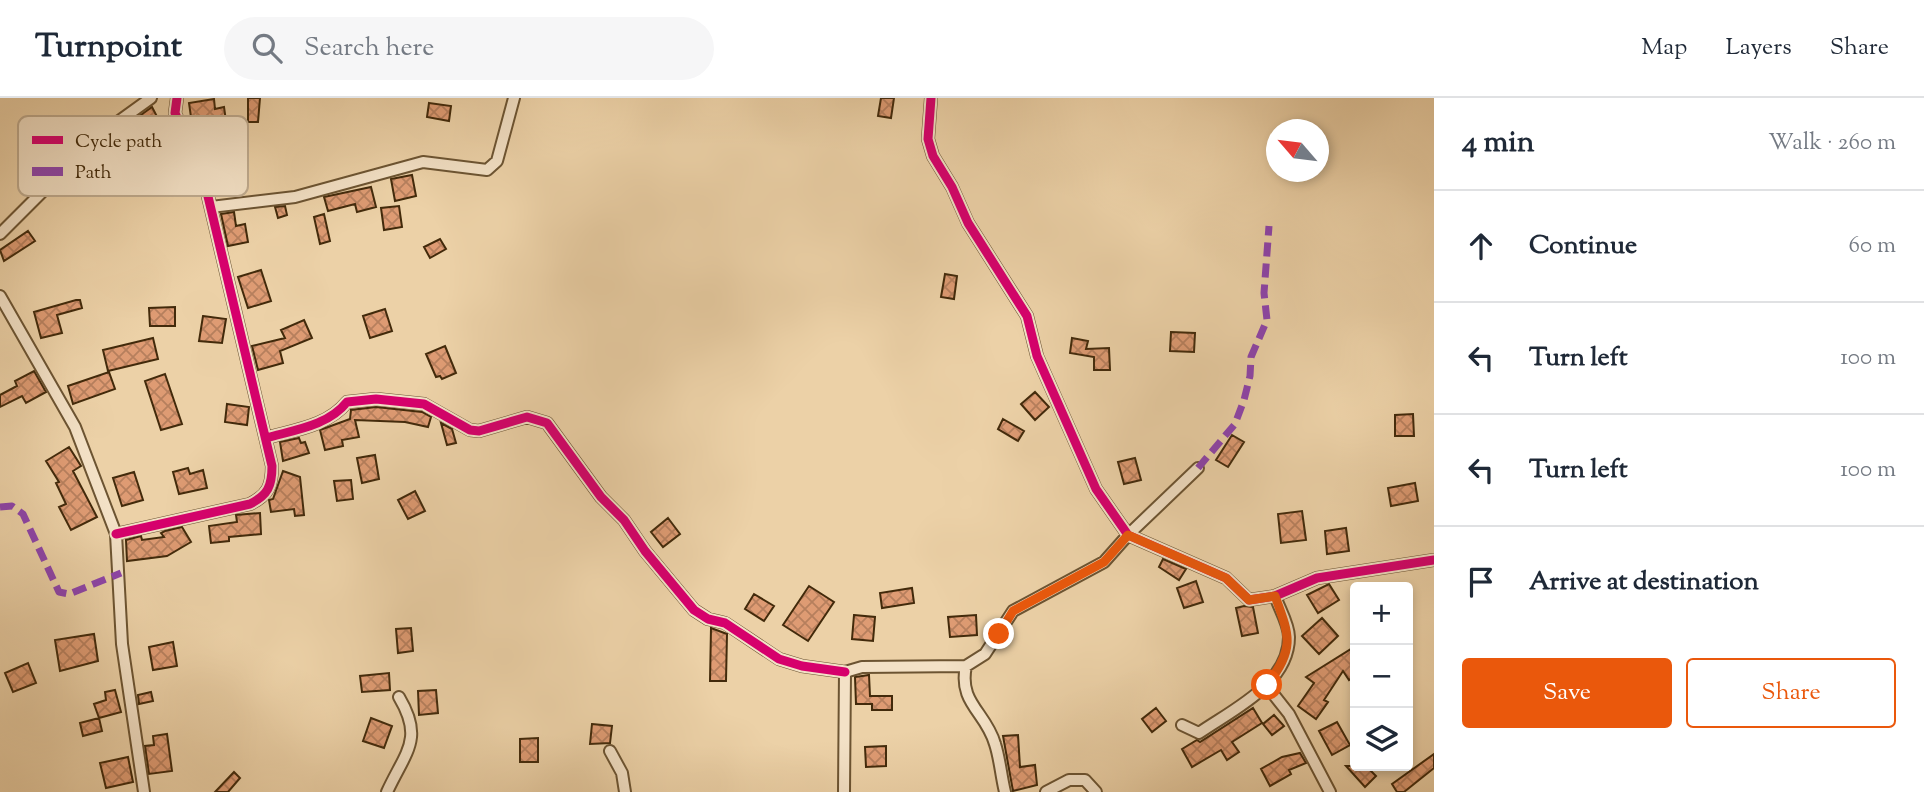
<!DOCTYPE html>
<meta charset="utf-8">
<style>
:root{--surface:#fff;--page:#f6f6f7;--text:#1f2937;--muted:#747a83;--line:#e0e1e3;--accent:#ea580c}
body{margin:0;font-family:"Sorts Mill Goudy",serif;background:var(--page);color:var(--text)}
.controls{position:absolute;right:21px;bottom:21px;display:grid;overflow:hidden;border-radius:7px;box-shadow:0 4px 10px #0003}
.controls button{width:63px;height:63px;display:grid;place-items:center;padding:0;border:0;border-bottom:2px solid var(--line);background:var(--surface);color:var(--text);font:35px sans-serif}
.compass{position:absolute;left:1266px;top:21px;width:63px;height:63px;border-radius:50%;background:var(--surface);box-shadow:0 4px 10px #0003;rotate:298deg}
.stop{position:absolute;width:21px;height:21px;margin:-16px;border:5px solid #ea580c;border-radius:50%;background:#fff}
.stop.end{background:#ea580c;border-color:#fff;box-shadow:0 2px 7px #0008}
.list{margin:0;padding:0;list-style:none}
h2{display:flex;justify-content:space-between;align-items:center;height:91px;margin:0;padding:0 28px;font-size:30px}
h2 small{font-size:23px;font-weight:400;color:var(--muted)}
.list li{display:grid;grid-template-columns:46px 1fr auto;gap:21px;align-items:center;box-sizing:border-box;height:112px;padding:0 28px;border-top:2px solid var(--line)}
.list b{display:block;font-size:26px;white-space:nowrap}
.list em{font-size:23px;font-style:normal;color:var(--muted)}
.actions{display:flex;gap:14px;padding:21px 28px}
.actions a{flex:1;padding:16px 0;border:2px solid var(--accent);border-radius:7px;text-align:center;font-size:24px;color:var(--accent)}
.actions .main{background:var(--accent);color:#fff}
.icon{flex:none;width:38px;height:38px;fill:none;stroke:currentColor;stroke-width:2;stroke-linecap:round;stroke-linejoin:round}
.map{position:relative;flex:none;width:1434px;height:694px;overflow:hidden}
header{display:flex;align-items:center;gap:42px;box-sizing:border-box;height:98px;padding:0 35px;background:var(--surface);border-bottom:2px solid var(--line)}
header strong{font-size:33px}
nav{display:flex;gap:38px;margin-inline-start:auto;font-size:24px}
.search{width:490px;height:63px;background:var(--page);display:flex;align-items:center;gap:18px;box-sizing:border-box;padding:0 24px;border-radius:38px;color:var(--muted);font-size:26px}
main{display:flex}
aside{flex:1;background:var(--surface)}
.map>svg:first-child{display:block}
.building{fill:url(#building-cross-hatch);stroke:#422a0b;stroke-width:2}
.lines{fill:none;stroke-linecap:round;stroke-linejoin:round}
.minor-casing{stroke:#6c5432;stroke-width:14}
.minor{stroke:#f3e1c6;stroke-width:10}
.quiet{stroke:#8e44ad;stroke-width:7;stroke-dasharray:14 7;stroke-linecap:butt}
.cycleway-casing{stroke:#f3e1c6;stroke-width:13}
.cycleway{stroke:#d6006c;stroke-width:9}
.route{stroke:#ea580c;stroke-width:9}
.key{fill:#f3e1c6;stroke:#beaa8e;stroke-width:2}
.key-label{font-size:19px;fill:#422a0b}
</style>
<header>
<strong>Turnpoint</strong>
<div class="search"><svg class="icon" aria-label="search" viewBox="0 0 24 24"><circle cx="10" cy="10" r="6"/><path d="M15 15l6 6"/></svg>Search here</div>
<nav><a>Map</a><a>Layers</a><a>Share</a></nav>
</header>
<main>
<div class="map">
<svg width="1434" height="694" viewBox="0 0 1434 694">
<defs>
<pattern id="building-cross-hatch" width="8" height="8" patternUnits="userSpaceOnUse" patternTransform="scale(1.75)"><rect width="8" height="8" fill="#de9b73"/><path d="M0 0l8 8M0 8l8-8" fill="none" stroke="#b67f5d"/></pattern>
</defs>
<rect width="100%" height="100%" fill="#ecd1a7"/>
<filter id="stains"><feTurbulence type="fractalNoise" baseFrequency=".00286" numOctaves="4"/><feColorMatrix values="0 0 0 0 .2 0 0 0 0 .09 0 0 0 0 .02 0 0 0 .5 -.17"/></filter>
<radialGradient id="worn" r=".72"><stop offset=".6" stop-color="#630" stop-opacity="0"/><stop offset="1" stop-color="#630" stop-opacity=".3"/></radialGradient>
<path class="building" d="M248,0H260L258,24H248Z
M881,0H894L891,20L878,18Z
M214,1L215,11L224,9L227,30L199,34L196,18L191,19L189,5Z
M429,5L451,8L449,23L427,19Z
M152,9L165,34L141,47L140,44L112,67L104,58L86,76L79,68L102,45Z
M412,77L416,98L395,103L391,81Z
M371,89L376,109L357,114L355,106L328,113L324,99Z
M285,108L287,117L278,120L275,109Z
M399,108L402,129L384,132L381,110Z
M234,114L236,128L245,126L248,144L228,148L221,116Z
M324,116L330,143L320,146L314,119Z
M28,133L35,143L4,163L0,152Z
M440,141L446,151L430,160L424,149Z
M261,172L271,203L248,210L238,179Z
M945,176L957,178L954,201L941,199Z
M76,202H80L82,210L57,217L62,235L41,240L34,214Z
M175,209V228H150L149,210Z
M385,211L392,233L370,240L363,218Z
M203,218L226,221L222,245L199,243Z
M304,222L312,240L280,253L283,265L258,272L252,248L285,240L281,232Z
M1171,234L1195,235L1194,254L1170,253Z
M153,240L158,261L108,273L103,252Z
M1072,240L1088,243L1086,251L1109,250L1110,272H1094V259L1070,255Z
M445,248L456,275L442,281L440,278L436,279L426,256Z
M34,273L46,294L26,305L22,298L0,309V297L17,288L15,283Z
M109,274L115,291L73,306L68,288Z
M165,276L182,326L161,332L145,283Z
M1035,294L1049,309L1035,322L1021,306Z
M227,306L249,309L247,327L225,324Z
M376,309L422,314L431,319L428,329L405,324L355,322L359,339L342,342L343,348L325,352L320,332L350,321L351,312Z
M1413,316L1414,338H1395V317Z
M1003,321L1024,333L1018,343L998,331Z
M441,325L452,331L456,345L447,347Z
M1232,337L1244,344L1228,369L1216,362Z
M299,340L301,345L305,344L309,355L283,363L280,344Z
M69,349L81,368L73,373L97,419L71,432L59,409L66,406L56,385L59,384L46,363Z
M375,357L379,381L362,385L357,360Z
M1135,360L1141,382L1124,386L1118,364Z
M188,370L190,376L203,372L207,390L179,396L173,374Z
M283,373L300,379L304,417L295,418L294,411L271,414L269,402L273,401Z
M134,374L143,402L122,408L113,380Z
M351,382L353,401L337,403L334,383Z
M1415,385L1418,403L1391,408L1388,390Z
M415,393L425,413L408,421L398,402Z
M1302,413L1306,442L1281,445L1278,416Z
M260,415L261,436L229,439V443L211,445L209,428L237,424L236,417Z
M668,420L680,436L663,449L651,434Z
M182,429L191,444L167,458L127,463L126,442L141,438L142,442L164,439L161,435L165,433Z
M1346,430L1349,453L1327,456L1325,433Z
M1163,461L1186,471L1179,482L1159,469Z
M1196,483L1203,504L1184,510L1177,490Z
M1329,486L1339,502L1318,515L1307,497Z
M809,488L834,504L808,543L783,527Z
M912,490L914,505L882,510L880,495Z
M754,496L774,508L764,523L745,511Z
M1244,508L1253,509L1258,535L1242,538L1236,510Z
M854,517L875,519L873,543L852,541Z
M976,517L977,537L950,539L948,519Z
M1322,520L1338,538L1319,556L1302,538Z
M411,530L413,553L398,555L396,531Z
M711,530L727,536L726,583H710Z
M94,536L98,563L60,573L55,542Z
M173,544L177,568L153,572L149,549Z
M1351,551L1355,558V578L1349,582L1343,573L1324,602L1328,604L1316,621L1298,608L1314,585L1306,579Z
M28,565L36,585L13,594L5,575Z
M389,575L390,592L362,594L360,578Z
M869,577L870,598H892V612H872V606H856L855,579Z
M115,592L121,614L99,620L102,633L83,638L80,625L99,620L94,606L106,602L105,594Z
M436,592L438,615L419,617L418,593Z
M151,594L153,603L139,606L138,597Z
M1156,610L1166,623L1152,634L1142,621Z
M1253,610L1262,625L1232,644L1239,654L1227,662L1221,652L1192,669L1182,651L1197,642L1200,644Z
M1274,617L1284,628L1272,637L1263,626Z
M371,620L392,628L384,650L363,643Z
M1337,624L1350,647L1332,657L1319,633Z
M592,626L612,628L610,645L590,646Z
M167,636L172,673L149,676L145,648L154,647L153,638Z
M1018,637L1020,669L1035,667L1037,687L1013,693L1003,638Z
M538,640V664H520V641Z
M886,648V668L866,669L865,649Z
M1300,655L1306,665L1289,672L1291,676L1270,688L1261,671L1282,659Z
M1434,656V670L1404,694H1397L1392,686Z
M128,659L133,684L106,690L100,665Z
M1346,668H1366L1376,678L1365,689Z
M234,674L240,680L228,694H215Z"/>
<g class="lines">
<defs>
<path id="minor" d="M931,0L928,41L933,58L952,89L968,125L1027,218L1037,258L1096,391L1128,437L1226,480L1249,502L1275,498L1317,480L1434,462
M211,109L295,99L423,64L487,72L497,63L514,0
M0,136L97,39L151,0
M0,198L75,329L116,436L122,546L144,694
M266,340C294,332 328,328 347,304L376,301L424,306L470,332L479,333L527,319L547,325L601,399L624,422L645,453L694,512L708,521L725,525L779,561L802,568L845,574
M116,436L250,406C268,397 272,388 272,368L206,90L175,15L177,0
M966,568C958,605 986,614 995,646C1000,661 1001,678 1005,694
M1267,588L1289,616L1330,694
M1182,627L1199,635C1232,612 1289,586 1289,539C1289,526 1279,510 1275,498
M610,653L622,675L625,694
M387,694C406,653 424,641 399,599
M844,694L845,574L862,569L966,568L985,556L1013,513L1104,464L1128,437L1198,370
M1046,694L1069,682H1085L1096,694"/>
</defs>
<use href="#minor" class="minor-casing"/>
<use href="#minor" class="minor"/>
<path class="quiet" d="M1198,370L1235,326L1244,302L1250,278L1251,259L1267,222L1264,195L1269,128
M0,409L12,408L23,416L59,494L69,496L121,475"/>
<defs>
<path id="cycleway" d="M931,0L928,41L933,58L952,89L968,125L1027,218L1037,258L1096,391L1128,437L1226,480L1249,502L1275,498L1317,480L1434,462
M266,340C294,332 328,328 347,304L376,301L424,306L470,332L479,333L527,319L547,325L601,399L624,422L645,453L694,512L708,521L725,525L779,561L802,568L845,574
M116,436L250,406C268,397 272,388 272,368L206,90L175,15L177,0"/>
</defs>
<use href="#cycleway" class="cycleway-casing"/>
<use href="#cycleway" class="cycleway"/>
</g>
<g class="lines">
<path class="route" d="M999,536L1013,513L1104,464L1128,437L1226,480L1249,502L1275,498C1290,539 1295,550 1267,587"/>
</g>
<rect x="18" y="18" width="230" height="80" rx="10" class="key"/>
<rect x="32" y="38" width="31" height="8" fill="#d6006c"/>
<rect x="32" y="69" width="31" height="9" fill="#8e44ad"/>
<g class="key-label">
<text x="75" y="49">Cycle path</text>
<text x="75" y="80">Path</text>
</g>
<rect width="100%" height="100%" filter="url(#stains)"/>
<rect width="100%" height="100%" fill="url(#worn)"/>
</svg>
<div class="controls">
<button>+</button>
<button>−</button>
<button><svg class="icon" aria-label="layers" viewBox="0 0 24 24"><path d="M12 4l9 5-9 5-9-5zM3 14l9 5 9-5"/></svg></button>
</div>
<svg class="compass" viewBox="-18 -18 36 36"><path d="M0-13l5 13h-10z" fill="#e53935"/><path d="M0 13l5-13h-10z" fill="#747a83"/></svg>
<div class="stop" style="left:1267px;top:587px"></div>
<div class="stop end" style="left:999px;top:536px"></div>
</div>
<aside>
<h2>4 min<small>Walk · 260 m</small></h2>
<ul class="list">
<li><svg class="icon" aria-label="ahead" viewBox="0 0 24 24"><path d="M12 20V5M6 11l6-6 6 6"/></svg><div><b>Continue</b></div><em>60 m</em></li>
<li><svg class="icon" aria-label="left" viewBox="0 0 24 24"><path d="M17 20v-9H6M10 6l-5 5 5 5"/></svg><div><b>Turn left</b></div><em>100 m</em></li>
<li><svg class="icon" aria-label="left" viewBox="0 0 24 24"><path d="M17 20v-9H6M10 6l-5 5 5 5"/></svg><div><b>Turn left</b></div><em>100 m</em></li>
<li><svg class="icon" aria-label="arrive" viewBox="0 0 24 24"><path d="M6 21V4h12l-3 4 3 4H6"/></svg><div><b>Arrive at destination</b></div></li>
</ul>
<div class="actions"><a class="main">Save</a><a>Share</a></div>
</aside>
</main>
